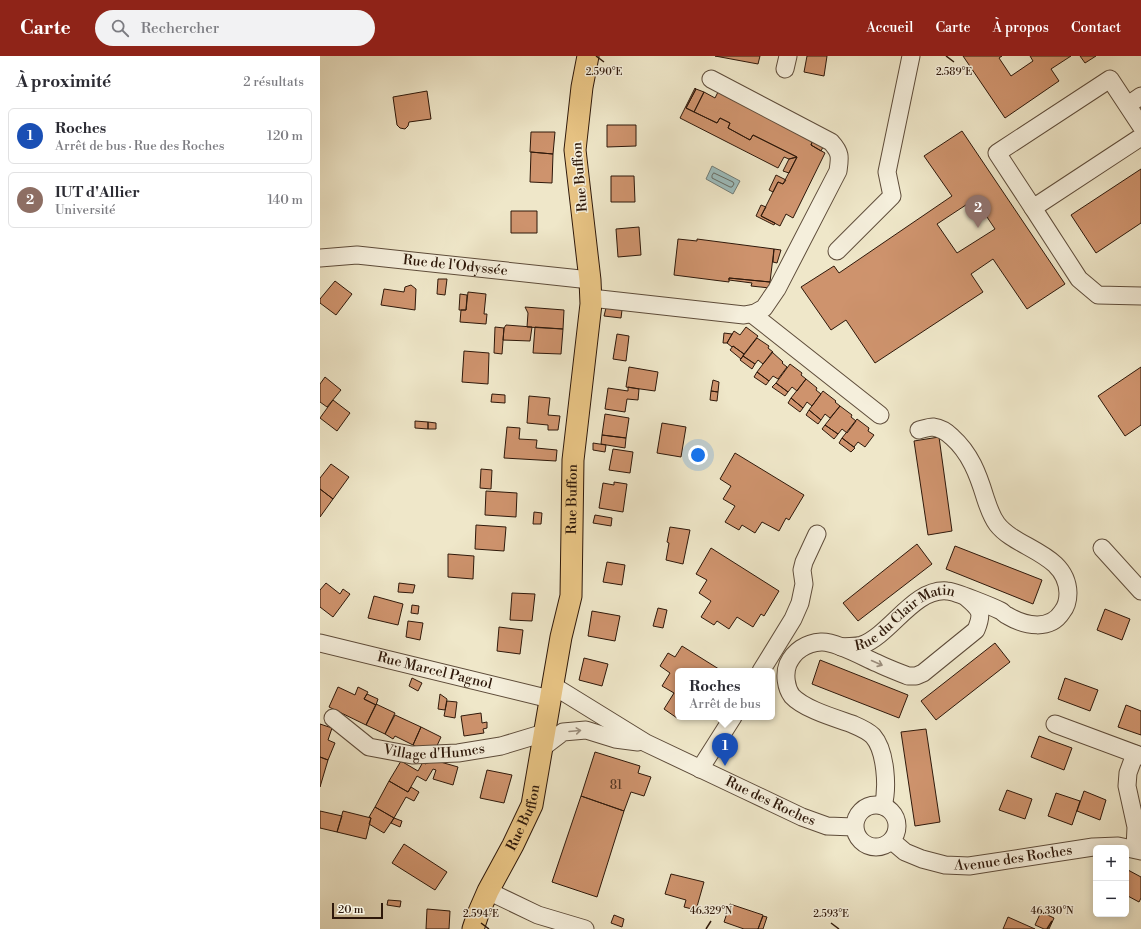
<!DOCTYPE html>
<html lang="fr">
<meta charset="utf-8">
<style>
:root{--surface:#fff;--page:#f2f2f3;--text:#2b2b33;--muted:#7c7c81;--line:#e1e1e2;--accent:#8f2418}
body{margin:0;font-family:"Libre Bodoni",serif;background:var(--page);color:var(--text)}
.controls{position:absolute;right:12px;bottom:12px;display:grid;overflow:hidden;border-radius:6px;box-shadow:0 2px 10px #0003}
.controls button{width:36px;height:36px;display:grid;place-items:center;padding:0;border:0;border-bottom:1px solid var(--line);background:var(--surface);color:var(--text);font:20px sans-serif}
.scale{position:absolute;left:12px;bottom:10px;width:51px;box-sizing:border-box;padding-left:4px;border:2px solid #2e180a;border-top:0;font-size:11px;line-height:14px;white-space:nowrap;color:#2e180a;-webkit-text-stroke:3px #f5efdc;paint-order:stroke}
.you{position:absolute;left:378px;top:399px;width:14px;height:14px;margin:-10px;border:3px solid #fff;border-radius:50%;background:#1a73e8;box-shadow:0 0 0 6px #1a73e833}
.badge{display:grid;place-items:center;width:26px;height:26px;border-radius:50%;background:var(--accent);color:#fff;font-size:13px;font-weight:700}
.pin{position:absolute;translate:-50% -33px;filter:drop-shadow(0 1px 2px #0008)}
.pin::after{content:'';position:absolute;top:21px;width:14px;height:12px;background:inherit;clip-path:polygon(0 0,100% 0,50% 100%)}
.popup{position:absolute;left:355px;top:612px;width:100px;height:52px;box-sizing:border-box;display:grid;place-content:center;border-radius:6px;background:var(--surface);filter:drop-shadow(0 1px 3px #0005);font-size:13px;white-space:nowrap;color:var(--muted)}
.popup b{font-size:15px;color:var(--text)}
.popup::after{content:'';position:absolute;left:50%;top:100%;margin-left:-8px;border:8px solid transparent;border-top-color:var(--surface)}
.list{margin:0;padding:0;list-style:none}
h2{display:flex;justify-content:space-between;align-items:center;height:52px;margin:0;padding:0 16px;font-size:17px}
h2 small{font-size:13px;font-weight:400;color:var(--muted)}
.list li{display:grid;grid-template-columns:26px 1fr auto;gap:12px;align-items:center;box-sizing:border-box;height:56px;margin:0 8px 8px;padding:0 8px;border:1px solid var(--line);border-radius:6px}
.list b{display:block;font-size:15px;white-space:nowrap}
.list p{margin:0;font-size:13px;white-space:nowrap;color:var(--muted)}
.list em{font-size:13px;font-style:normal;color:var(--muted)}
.icon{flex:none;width:22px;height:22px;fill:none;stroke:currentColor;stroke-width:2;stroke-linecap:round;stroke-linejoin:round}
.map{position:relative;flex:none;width:821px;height:873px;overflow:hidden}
header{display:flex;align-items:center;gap:24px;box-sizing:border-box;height:56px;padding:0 20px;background:var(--accent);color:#fff}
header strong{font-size:19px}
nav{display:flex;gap:22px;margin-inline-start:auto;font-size:14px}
.search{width:280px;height:36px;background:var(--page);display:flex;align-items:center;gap:10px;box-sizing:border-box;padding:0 14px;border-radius:22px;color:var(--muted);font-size:15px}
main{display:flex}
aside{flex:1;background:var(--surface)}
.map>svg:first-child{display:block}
.water{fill:#9dbebf;stroke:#717c77}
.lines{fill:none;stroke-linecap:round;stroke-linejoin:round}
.shore{stroke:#666b64;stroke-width:1}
.building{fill:#ce936d;stroke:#2e180a;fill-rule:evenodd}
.minor-casing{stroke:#5e4c3a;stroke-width:19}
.major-casing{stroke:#2e180a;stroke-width:23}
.minor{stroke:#f5efdc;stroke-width:17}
.major{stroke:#e8c484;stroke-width:21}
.oneway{stroke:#9b8e7e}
.ticks{fill:none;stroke:#2e180a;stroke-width:1.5}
.labels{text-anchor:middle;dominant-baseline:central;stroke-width:3;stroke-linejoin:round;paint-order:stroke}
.number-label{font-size:12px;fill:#563723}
.street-label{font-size:14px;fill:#2e180a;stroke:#f5efdc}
.ticks-label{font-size:10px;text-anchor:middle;fill:#2e180a;stroke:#f5efdc;stroke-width:3;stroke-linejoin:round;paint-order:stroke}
</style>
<header>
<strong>Carte</strong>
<div class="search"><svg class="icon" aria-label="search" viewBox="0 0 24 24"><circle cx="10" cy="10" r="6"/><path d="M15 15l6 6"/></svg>Rechercher</div>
<nav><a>Accueil</a><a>Carte</a><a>À propos</a><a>Contact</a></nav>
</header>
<main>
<aside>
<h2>À proximité<small>2 résultats</small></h2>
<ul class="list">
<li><span class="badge" style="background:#1a4fb4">1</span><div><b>Roches</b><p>Arrêt de bus · Rue des Roches</p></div><em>120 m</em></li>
<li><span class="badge" style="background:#8d6e63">2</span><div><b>IUT d'Allier</b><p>Université</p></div><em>140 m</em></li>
</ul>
</aside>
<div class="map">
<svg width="821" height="873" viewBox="0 0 821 873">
<rect width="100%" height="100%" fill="#efe7c9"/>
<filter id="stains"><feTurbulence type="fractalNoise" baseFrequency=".005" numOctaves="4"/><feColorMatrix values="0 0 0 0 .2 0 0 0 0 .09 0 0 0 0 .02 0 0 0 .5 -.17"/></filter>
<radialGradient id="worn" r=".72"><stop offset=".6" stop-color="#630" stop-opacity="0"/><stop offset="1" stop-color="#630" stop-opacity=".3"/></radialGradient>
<path class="water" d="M392,110L420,125L413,138L386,123Z"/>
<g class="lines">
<path class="shore" d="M394,117L413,126L414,128L412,131H410L392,122V120Z"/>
</g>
<path class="building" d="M395,0H440L438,8Z
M487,0H507L504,20L484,16Z
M643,0H682L679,2L691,20L713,5L710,0H751L731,13L739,25L685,62Z
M760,0H776L765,7Z
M375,32L376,33L366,52L397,67L400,62L410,67L408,72L430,84L433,79L477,101L469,103L464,101L458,112L360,62Z
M376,33L384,36L374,56L366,52Z
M107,35L111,63L89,66L88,70L85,73L80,72L77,69L73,41Z
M384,36L395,42L398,36L493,84L491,89L505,97L473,162L466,158L460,170L441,160L458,126L463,128L477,101L433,79L430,84L408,72L410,67L400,62L397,67L374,56Z
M287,69H316V90L287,91Z
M642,75L745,228L707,253L673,203L651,218L663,236L555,307L526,264L511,274L481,231L514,210L519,217L632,140L604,100ZM655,143L675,173L637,197L617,168Z
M211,76H235L233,98L210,96Z
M493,84L504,89L501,95L491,89Z
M211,96L233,98L232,127L210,126Z
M477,101L469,117L463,115L469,103Z
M821,113V167L776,197L751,159Z
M456,119L466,124L463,128L458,126L453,136L449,134Z
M291,120H314L315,146H291Z
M441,149L446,151L441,160L455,167L454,169L436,160Z
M191,155H217V177H191Z
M319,171L321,199L298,201L296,173Z
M358,183L377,185V183L454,193L450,226L409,222V226L354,219Z
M454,193L461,194L457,207L453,206Z
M409,222L450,226V232L431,230L432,227L409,224Z
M118,223H127L125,239L117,238Z
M15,225L32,238L16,259L0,247V243Z
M91,229L96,233L95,254L61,249L64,233L84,236L85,231Z
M148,236L166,238L164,258H167L166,268L140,266L141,254H146Z
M140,238L147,239L146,254H139Z
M205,251L244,254L243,273L207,271L208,257Z
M286,252L302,254L301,262L284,260Z
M186,269L212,271L210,285L183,284L184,272Z
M175,271L184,272L182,298L174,297Z
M215,271L243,273L241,298L213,297Z
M426,271L438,280L424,298L413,290L412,291L407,287L414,275L420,279Z
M404,277L412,278L407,287H403Z
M297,278L309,280L306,305L293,303Z
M437,282L449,290L448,292L453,296L443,308L438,304L435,308L423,300Z
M413,290L424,298L421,303L410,294Z
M144,295L169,297L168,328L142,326Z
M452,296L463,306L462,307L467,311L458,323L453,320L449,325L437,316Z
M423,300L435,308L432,313L420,304Z
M470,308L482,317L481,319L486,323L477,335L472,331L468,336L456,327Z
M309,311L338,316L335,335L306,331Z
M821,311V369L805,380L778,340Z
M437,316L449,325L446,329L434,321Z
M5,321L21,334L7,351L0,346V328Z
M486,323L497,332L496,334L501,338L492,350L487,346L483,352L471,342Z
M393,324L399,326L398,336L391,335Z
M456,327L468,336L465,340L452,331Z
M308,331L319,333L318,344L307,343L305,356L285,353L288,332L308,335Z
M391,335L398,336L397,345L390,344Z
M503,335L516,345L515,346L520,350L510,362L505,358L501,364L489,354Z
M172,338L185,339V347L171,346Z
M209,340L230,342L228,359L240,360L238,374H228V369L207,367Z
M471,342L483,352L480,356L468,347Z
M13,344L30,357L17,375L0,362Z
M520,350L532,359L531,361L536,365L527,377L522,373L518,378L505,369Z
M489,354L501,364L498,368L486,359Z
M285,358L309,362L306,382L282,379Z
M537,363L549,372L548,375L554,379L545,391L538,386L534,391L522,382Z
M95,365L108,366V373L95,372Z
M108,366L116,367V373H108Z
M342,367L366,371L361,401L337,397Z
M505,369L518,378L514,383L502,373Z
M187,371L200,372L199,383L217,384L216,392L237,394L236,405L184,402Z
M282,379L306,382L305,392L281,388Z
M619,381L632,475L608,479L594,385Z
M522,382L535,392L531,396L519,387Z
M273,387L286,389L285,396L273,394Z
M293,393L313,396L310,417L289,414Z
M415,397L484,439L469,464L466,462L459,475L442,466L435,477L422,469L419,474L405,466L415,450L403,443L411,430L400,423Z
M11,408L29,421L13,443L0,433V422Z
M161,413L172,414L171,433L160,432Z
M294,426L307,428L303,456L279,452L283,427L294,429Z
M0,433L13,443L0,461Z
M166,435L197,437L196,461L165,459Z
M214,456L222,457L221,468H213Z
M275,459L292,462L291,470L273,467Z
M156,469L186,471L184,495L155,493Z
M350,471L370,474L363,508L346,504L349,487L347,486Z
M597,488L612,508L538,565L523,547Z
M635,490L722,524L713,548L626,513Z
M391,492L459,535L444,560L441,558L433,571L417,561L409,573L397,565L394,569L381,561L391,545L379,537L387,524L376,518Z
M128,498L154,500L153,523L128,521Z
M287,506L305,509L302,529L283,526Z
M6,527L20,538L23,533L30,538L13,561L0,551V534Z
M79,527L95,529L93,537L78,536Z
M192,537L215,538L212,565L190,564Z
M54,540L83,548L78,569L48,562Z
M92,549L99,550L98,558L91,557Z
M338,552L347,554L343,572L333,570Z
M785,553L810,563L802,584L777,574Z
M272,555L300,560L295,585L268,580Z
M88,565L103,567L100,584L86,581Z
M179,571L203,574L200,598L177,595Z
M675,587L690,606L616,664L601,645Z
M362,590L402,615H358V660L357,662L344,653L354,637L342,630L350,617L340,610L348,597L355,601Z
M264,602L288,608L282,630L259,624Z
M500,604L588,639L579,662L492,628Z
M92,622L102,627L98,635L89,630Z
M745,622L778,634L770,655L738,643Z
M18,631L35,639L38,631L48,636L44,643L56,649L46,669L9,651Z
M47,638L58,643L56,649L44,643Z
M120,638L127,643L125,654L118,653Z
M127,645L137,646L135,662L124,660Z
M56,648L75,657L65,678L46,669Z
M806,649L821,655V679L798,671Z
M161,657L162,667L167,666V672L163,673L164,677L144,680L141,660Z
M75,659L101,671L93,689L75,680L73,683L65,678Z
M0,668L12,672L8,684L15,687L8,704L0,701Z
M101,671L121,681L115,694H103L93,689Z
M606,673L620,766L595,770L581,676Z
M719,680L752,692L744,714L711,701Z
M275,696L320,710L318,717L331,721L324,740L311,736L304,755L261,740Z
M0,701L8,704L0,731Z
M81,705L98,715L103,706L105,708L110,706L117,705L138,711L133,729L113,723L116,714L113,713L106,725L97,720L88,736L69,725Z
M167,714L192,719L184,747L160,742Z
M69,725L88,736L91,731L99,736L94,745L86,741L74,762L55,751Z
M687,734L712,743L705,763L679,754Z
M764,735L786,744L780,764L757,755Z
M736,737L760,745L752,769L728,760Z
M261,740L304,755L277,841L232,826Z
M55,751L74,762L64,777L49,768L51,762L49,761Z
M0,755L22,760L17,776L0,772Z
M23,755L51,762L46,783L17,776Z
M74,762L82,765L80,771L71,767Z
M84,788L127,816L115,834L72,807Z
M808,814L821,821V842L819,846L806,839V815Z
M351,818L384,826L376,854L364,851L366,844L345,838Z
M68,844L81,845L80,851L67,849Z
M410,848L443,859L438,873H424L404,866Z
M107,853L130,855L129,873H106Z
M721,856L734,862L729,873H724L715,869Z
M294,859L304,863L302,871L291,867Z
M443,860L447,861L443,873H438Z
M688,861L715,873H683Z"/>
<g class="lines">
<defs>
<g id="minor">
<path d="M465,13L468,0"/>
<path d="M808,49L821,40"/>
<path d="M821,70L790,23L677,97L713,152L821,81"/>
<path d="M713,152L759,223L778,239L821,240"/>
<path d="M517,195L572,140L567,116L591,0"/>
<path id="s1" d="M0,202L37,199L270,224"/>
<path d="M271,242L424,259L435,257L444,252L457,233L518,115C520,101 521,97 511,86L391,23"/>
<path d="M432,258L560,359"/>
<path d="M782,492L821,535"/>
<path id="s2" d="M0,587L230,643"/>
<path id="s3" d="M521,591C528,590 536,591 542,589C571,578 594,532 627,535C634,535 673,551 681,555C683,556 685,559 688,560C705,570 730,575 742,556C747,550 748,544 748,537C747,497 696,493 677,468C671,460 668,450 665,441C658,418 650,397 632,381C627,376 620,372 613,371C609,371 603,373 599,374"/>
<path d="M441,615L473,563L480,547L484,528L482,514L484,506L497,478"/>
<path id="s4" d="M232,629L326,687L423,733L482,761L507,770L534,771"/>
<path id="s5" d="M13,662L49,691L92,699L138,697L181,690L224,677"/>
<path d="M735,668L821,700"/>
<path d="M222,692L243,676L266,674L295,683L318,686"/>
<path d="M815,698L808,717L807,730L816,771L815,793"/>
<path d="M380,713L413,661"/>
<circle cx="556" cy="770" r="21"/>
<path d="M563,750C568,732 566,695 553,680C547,674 539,671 532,668C515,662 484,653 472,640C466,632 464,618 468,608C474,595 486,587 501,586C515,585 543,601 557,607C567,612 578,616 588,620H596L603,617L656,574C663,557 661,554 647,542"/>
<path id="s6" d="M572,785L585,796L602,803L625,809L649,810L773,791L798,790L821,795"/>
<path d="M168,835L218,859L265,873"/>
</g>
<g id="major">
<path id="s7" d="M153,873L158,858L168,835L193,789L212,749L241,581L251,540L253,404L271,248L270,224L255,94L262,31L268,0"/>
</g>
</defs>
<use href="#minor" class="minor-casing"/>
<use href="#major" class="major-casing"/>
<use href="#minor" class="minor"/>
<use href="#major" class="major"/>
</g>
<defs><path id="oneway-shaft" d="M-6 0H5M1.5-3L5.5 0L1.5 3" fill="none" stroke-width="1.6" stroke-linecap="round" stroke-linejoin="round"/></defs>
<g class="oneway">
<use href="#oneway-shaft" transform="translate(557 607) rotate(24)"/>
<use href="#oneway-shaft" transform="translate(255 675) rotate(-5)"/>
</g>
<path class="ticks" d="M276,0L284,6M626,0L634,6M161,867L169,873M511,867L519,873M386,873L391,865M727,873L732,865"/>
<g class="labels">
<g class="number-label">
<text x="296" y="729">81</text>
</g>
<g class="street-label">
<text transform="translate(260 121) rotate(-95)">Rue Buffon</text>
<text stroke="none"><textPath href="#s1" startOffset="136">Rue de l'Odyssée</textPath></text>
<text stroke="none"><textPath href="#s7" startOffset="447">Rue Buffon</textPath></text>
<text stroke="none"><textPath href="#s3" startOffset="73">Rue du Clair Matin</textPath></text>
<text stroke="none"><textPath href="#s2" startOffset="118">Rue Marcel Pagnol</textPath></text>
<text stroke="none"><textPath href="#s5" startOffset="112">Village d'Humes</textPath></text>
<text stroke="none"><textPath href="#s4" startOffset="248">Rue des Roches</textPath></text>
<text stroke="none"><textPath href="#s7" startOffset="123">Rue Buffon</textPath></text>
<text stroke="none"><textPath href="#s6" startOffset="128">Avenue des Roches</textPath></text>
</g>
</g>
<g class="ticks-label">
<text x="284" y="19">2.590°E</text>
<text x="634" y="19">2.589°E</text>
<text x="391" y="858">46.329°N</text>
<text x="732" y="858">46.330°N</text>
<text x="161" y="861">2.594°E</text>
<text x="511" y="861">2.593°E</text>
</g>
<rect width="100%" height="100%" filter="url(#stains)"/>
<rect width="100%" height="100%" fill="url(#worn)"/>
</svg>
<div class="controls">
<button>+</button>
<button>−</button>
</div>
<div class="scale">20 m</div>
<div class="you"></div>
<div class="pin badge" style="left:405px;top:710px;background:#1a4fb4">1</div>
<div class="popup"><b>Roches</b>Arrêt de bus</div>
<div class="pin badge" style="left:658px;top:172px;background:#8d6e63">2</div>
</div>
</main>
